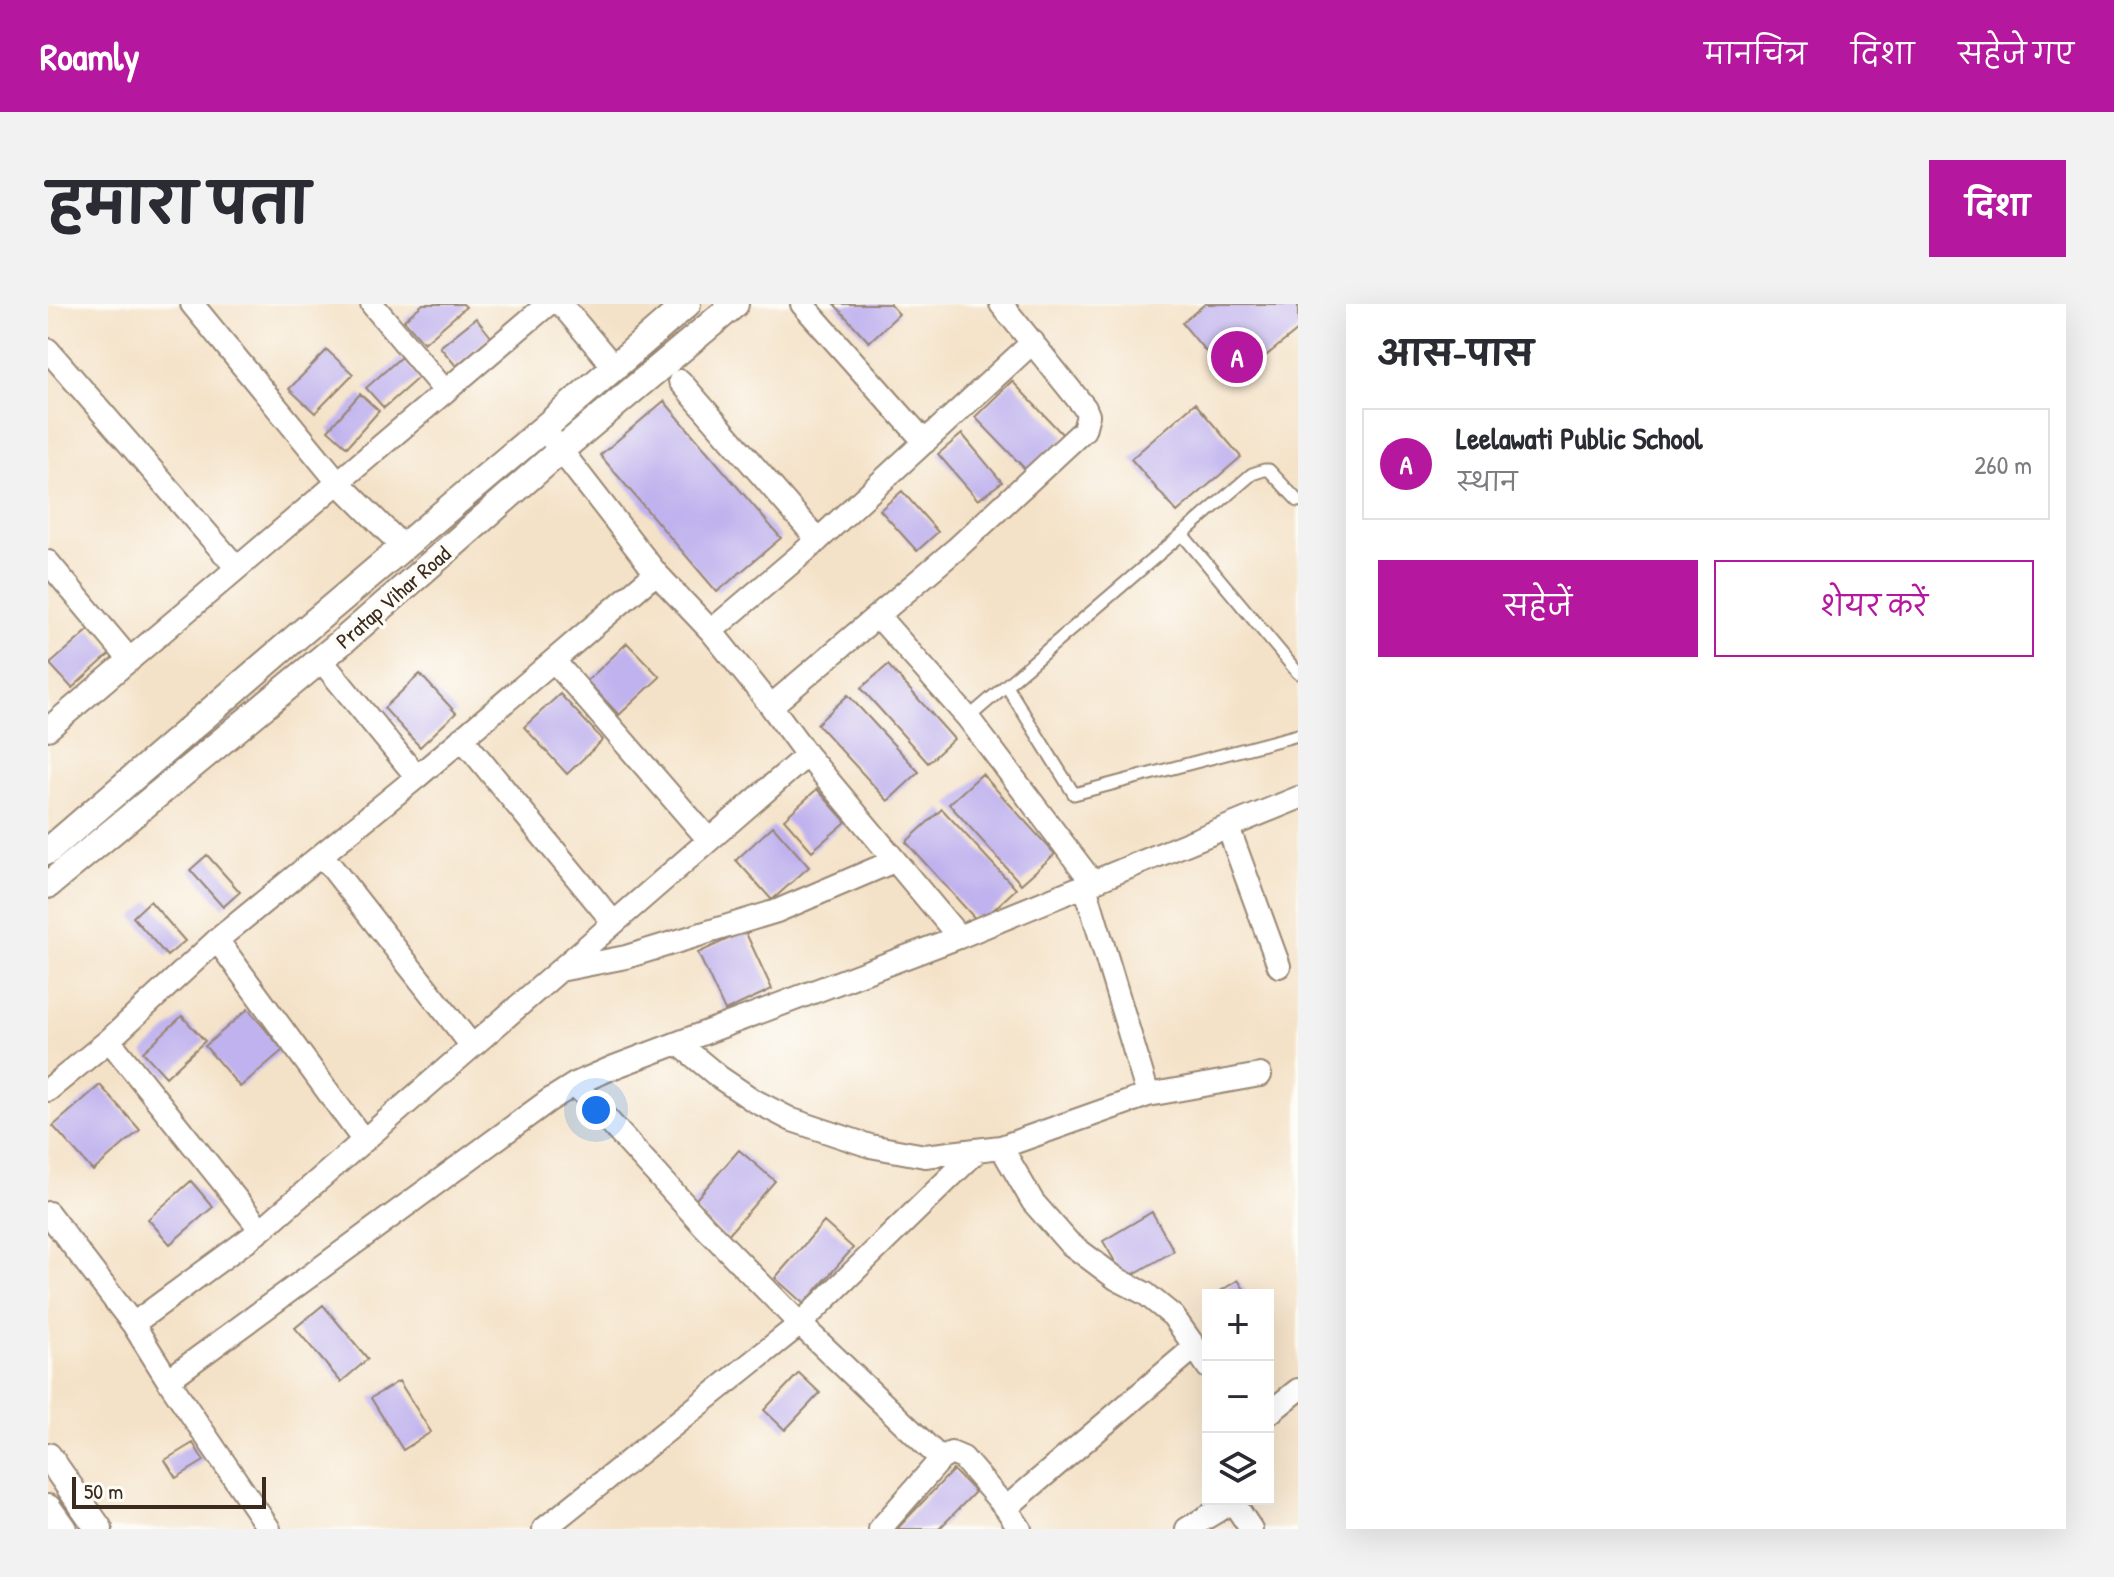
<!DOCTYPE html>
<html lang="hi">
<meta charset="utf-8">
<style>
:root{--surface:#fff;--page:#f2f2f3;--text:#2b2b33;--muted:#7c7c81;--line:#e1e1e2;--accent:#b5179e}
body{margin:0;font-family:"Patrick Hand","Playpen Sans Deva",sans-serif;background:var(--page);color:var(--text)}
.controls{position:absolute;right:24px;bottom:24px;display:grid;overflow:hidden;border-radius:0px;box-shadow:0 8px 32px #0002}
.controls button{width:72px;height:72px;display:grid;place-items:center;padding:0;border:0;border-bottom:2px solid var(--line);background:var(--surface);color:var(--text);font:40px sans-serif}
.scale{position:absolute;left:24px;bottom:20px;width:194px;box-sizing:border-box;padding-left:8px;border:4px solid #3b2a1e;border-top:0;font-size:22px;line-height:28px;white-space:nowrap;color:#3b2a1e;-webkit-text-stroke:6px #fdfcf7;paint-order:stroke}
.you{position:absolute;left:548px;top:806px;width:28px;height:28px;margin:-20px;border:6px solid #fff;border-radius:50%;background:#1a73e8;box-shadow:0 0 0 12px #1a73e833}
.badge{display:grid;place-items:center;width:52px;height:52px;border-radius:50%;background:var(--accent);color:#fff;font-size:26px;font-weight:700}
.pin{position:absolute;translate:-50% -50%;border:4px solid #fff;box-shadow:0 2px 8px #0006}
.list{margin:0;padding:0;list-style:none}
h2{display:flex;justify-content:space-between;align-items:center;height:104px;margin:0;padding:0 32px;font-size:34px}
h2 small{font-size:26px;font-weight:400;color:var(--muted)}
.list li{display:grid;grid-template-columns:52px 1fr auto;gap:24px;align-items:center;box-sizing:border-box;height:112px;margin:0 16px 16px;padding:0 16px;border:2px solid var(--line);border-radius:0px}
.list b{display:block;font-size:30px;white-space:nowrap}
.list p{margin:0;font-size:26px;white-space:nowrap;color:var(--muted)}
.list em{font-size:26px;font-style:normal;color:var(--muted)}
.actions{display:flex;gap:16px;padding:24px 32px}
.actions a{flex:1;padding:18px 0;border:2px solid var(--accent);border-radius:0px;text-align:center;font-size:28px;color:var(--accent)}
.actions .main{background:var(--accent);color:#fff}
.icon{flex:none;width:44px;height:44px;fill:none;stroke:currentColor;stroke-width:2;stroke-linecap:round;stroke-linejoin:round}
.map{position:relative;flex:none;width:1250px;height:1225px;overflow:hidden;border-radius:0px}
header{display:flex;align-items:center;gap:48px;box-sizing:border-box;height:112px;padding:0 40px;background:var(--accent);color:#fff}
header strong{font-size:38px}
nav{display:flex;gap:44px;margin-inline-start:auto;font-size:28px}
.intro{display:flex;align-items:center;justify-content:space-between;box-sizing:border-box;height:192px;padding:0 48px}
h1{margin:0;font-size:56px}
.button{padding:20px 36px;border-radius:0px;background:var(--accent);color:#fff;font-size:28px;font-weight:700}
main{display:flex;gap:48px;padding:0 48px}
aside{flex:1;background:var(--surface);border-radius:0px;box-shadow:0 8px 32px #0002}
.map>svg:first-child{display:block}
.building{fill:#c0b2ee}
.lines{fill:none;stroke-linecap:round;stroke-linejoin:round}
.service-casing{stroke:#988673;stroke-width:15}
.minor-casing{stroke:#988673;stroke-width:26}
.tertiary-casing{stroke:#988673;stroke-width:30}
.service{stroke:#fff;stroke-width:11}
.minor{stroke:#fff;stroke-width:22}
.tertiary{stroke:#fff;stroke-width:26}
.labels{text-anchor:middle;dominant-baseline:central;stroke-width:7;stroke-linejoin:round;paint-order:stroke}
.street-label{font-size:22px;fill:#3b2a1e;stroke:#fdfcf7}
</style>
<header>
<strong>Roamly</strong>
<nav><a>मानचित्र</a><a>दिशा</a><a>सहेजे गए</a></nav>
</header>
<div class="intro"><h1>हमारा पता</h1><a class="button">दिशा</a></div>
<main>
<div class="map">
<svg width="1250" height="1225" viewBox="0 0 1250 1225">
<rect width="100%" height="100%" fill="#fdfcf7"/>
<filter id="ink" filterUnits="userSpaceOnUse"><feTurbulence type="fractalNoise" baseFrequency=".0125" numOctaves="2"/><feDisplacementMap in="SourceGraphic" scale="16" xChannelSelector="R" yChannelSelector="G"/><feConvolveMatrix kernelMatrix="1 2 1 2 8 2 1 2 1" color-interpolation-filters="sRGB"/></filter>
<filter id="wash" filterUnits="userSpaceOnUse"><feTurbulence type="fractalNoise" baseFrequency=".006" numOctaves="4" result="noise"/><feDisplacementMap in="SourceGraphic" scale="32" xChannelSelector="R" yChannelSelector="G"/><feGaussianBlur stdDeviation="1.8" result="paint"/><feColorMatrix in="noise" values="0 0 0 0 0 0 0 0 0 0 0 0 0 0 0 0 0 1.4 0 .05"/><feComposite in="paint" operator="in"/></filter>
<g filter="url(#wash)">
<rect width="100%" height="100%" fill="#f4e2c8"/>
<g id="blocks">
<path class="building" d="M375,0H415L418,3L376,39L356,16Z
M786,0H842L851,10L821,38Z
M1157,0H1250V26L1184,79L1134,19Z
M428,14L443,33L408,62L392,43Z
M279,46L305,70L267,109L241,85Z
M353,53L371,73L336,104L318,84Z
M964,77L1017,133L980,168L927,113Z
M312,90L331,107L299,143L280,126Z
M616,97L733,234L669,288L552,151Z
M1147,99L1193,153L1129,208L1083,155Z
M914,130L954,178L930,196L890,150Z
M854,187L890,228L869,247L832,206Z
M42,325L63,349L24,384L2,360Z
M579,339L612,373L571,411L539,377Z
M840,361L906,435L880,459L813,384Z
M372,370L408,409L372,443L336,404Z
M512,390L555,436L519,470L476,423Z
M800,391L871,468L840,497L769,420Z
M934,470L1007,550L973,580L901,500Z
M769,485L798,518L764,547L736,515Z
M894,505L968,585L931,619L858,538Z
M725,522L761,563L724,596L688,556Z
M159,551L192,588L175,603L142,566Z
M102,597L137,637L119,652L85,613Z
M697,627L724,685L677,707L650,649Z
M200,705L235,746L192,783L157,742Z
M134,712L157,737L118,773L95,748Z
M52,781L92,826L45,867L5,822Z
M691,846L727,877L678,933L642,902Z
M143,877L165,903L122,940L100,915Z
M1104,908L1126,947L1077,975L1055,937Z
M776,918L805,944L756,1000L727,974Z
M1190,976L1200,991H1166Z
M275,1001L320,1055L293,1078L247,1024Z
M751,1069L772,1089L737,1126L716,1106Z
M351,1077L383,1128L355,1146L323,1094Z
M145,1139L156,1157L128,1174L117,1156Z
M905,1166L927,1188L891,1225H849Z"/>
</g>
</g>
<g filter="url(#ink)">
<use href="#blocks" fill-opacity="0" stroke="#988673" stroke-width="2"/>
<g class="lines">
<defs>
<path id="service" d="M1134,230L1250,369
M958,381L1026,490L1250,431
M920,414L1204,170L1216,166H1221L1250,197"/>
<path id="minor" d="M144,0L290,178L356,244
M324,0L397,87
M513,0L566,63
M754,0L877,138
M0,46L189,264
M632,77L770,236
M0,258L82,356
M830,312L920,414L1045,579
M663,327L770,236L985,38
M273,356L369,473
M506,357L661,536
M723,402L908,245L1036,126L1040,111L1037,104L953,0
M0,425L500,0
M414,434L566,619
M1180,523L1231,662
M274,551L424,742
M1037,582L1100,791
M911,633L1250,494
M169,636L316,837
M512,666L578,653L729,607L846,557
M61,736L213,926
M631,740L671,773L705,796L744,816L822,842L877,852L953,843L1100,791L1212,771
M527,780L656,922L752,1020L893,1155L903,1149L915,1154L958,1204L972,1225
M0,786L61,736L169,636L369,473L608,269
M953,843L985,898L1021,939L1069,975L1098,990L1125,1012L1147,1043
M0,909L85,1020L120,1076L221,1225
M85,1020L213,926L759,451
M120,1076L500,797L527,780L566,763L911,633L759,451L723,402L663,327L608,269L504,135
M1220,1110L1250,1086
M1185,1198L1203,1225
M958,1204L1147,1043L1160,1063
M496,1225L752,1020L930,846
M832,1225L893,1155
M1139,1225L1189,1195"/>
<path id="tertiary" d="M0,547L252,330L496,124L639,0
M0,581L295,337L513,146L687,0
M0,1152L51,1225
M0,1204L15,1225"/>
</defs>
<use href="#service" class="service-casing"/>
<use href="#minor" class="minor-casing"/>
<use href="#tertiary" class="tertiary-casing"/>
<use href="#service" class="service"/>
<use href="#minor" class="minor"/>
<use href="#tertiary" class="tertiary"/>
</g>
</g>
<g class="labels">
<g class="street-label">
<text transform="translate(345 293) rotate(-41)">Pratap Vihar Road</text>
</g>
</g>
</svg>
<div class="controls">
<button>+</button>
<button>−</button>
<button><svg class="icon" aria-label="layers" viewBox="0 0 24 24"><path d="M12 4l9 5-9 5-9-5zM3 14l9 5 9-5"/></svg></button>
</div>
<div class="scale">50 m</div>
<div class="you"></div>
<div class="pin badge" style="left:1189px;top:53px">A</div>
</div>
<aside>
<h2>आस-पास<small></small></h2>
<ul class="list">
<li><span class="badge">A</span><div><b>Leelawati Public School</b><p>स्थान</p></div><em>260 m</em></li>
</ul>
<div class="actions"><a class="main">सहेजें</a><a>शेयर करें</a></div>
</aside>
</main>
